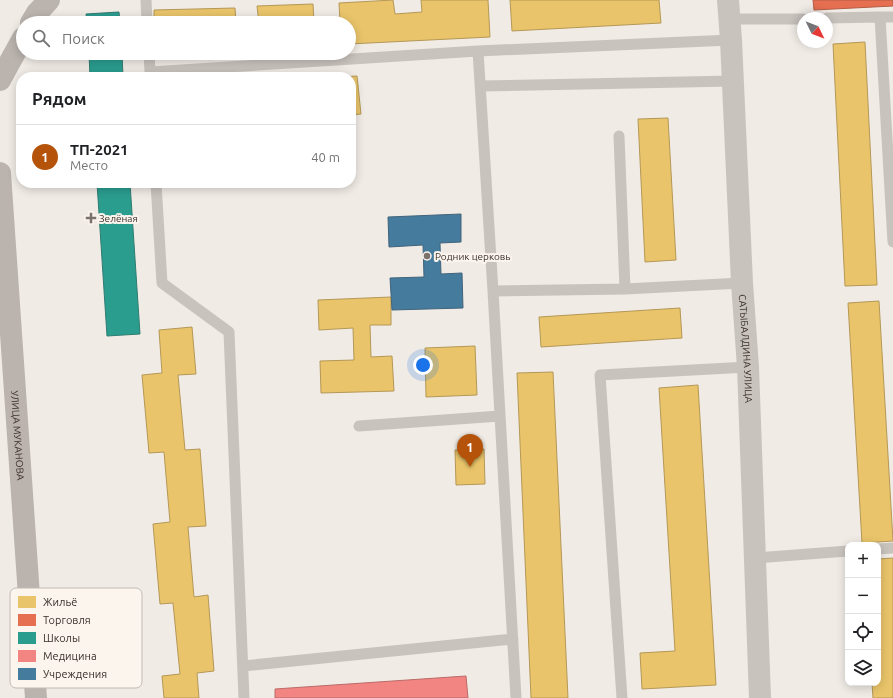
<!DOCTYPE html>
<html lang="ru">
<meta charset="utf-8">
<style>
:root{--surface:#fff;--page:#f6f6f6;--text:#202124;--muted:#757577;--line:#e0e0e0;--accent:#b45309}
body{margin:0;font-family:Ubuntu,sans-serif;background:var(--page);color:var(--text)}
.controls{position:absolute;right:12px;bottom:12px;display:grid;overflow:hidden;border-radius:8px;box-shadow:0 2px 10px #0003}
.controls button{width:36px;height:36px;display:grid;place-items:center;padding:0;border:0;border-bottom:1px solid var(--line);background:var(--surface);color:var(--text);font:20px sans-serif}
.compass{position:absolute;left:797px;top:12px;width:36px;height:36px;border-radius:50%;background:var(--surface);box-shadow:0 2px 10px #0003;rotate:133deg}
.you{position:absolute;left:423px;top:365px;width:14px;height:14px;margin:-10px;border:3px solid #fff;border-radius:50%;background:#1a73e8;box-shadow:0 0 0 6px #1a73e833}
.badge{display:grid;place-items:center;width:26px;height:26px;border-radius:50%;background:var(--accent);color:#fff;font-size:13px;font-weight:700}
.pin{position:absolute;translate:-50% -33px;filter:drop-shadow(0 1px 2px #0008)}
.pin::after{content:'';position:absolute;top:21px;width:14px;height:12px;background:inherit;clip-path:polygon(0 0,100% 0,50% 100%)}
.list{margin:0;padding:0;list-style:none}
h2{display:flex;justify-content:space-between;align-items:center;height:52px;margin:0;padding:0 16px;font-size:17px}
h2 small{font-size:13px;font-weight:400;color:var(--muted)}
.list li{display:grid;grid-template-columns:26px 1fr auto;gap:12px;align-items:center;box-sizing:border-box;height:64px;padding:0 16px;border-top:1px solid var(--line)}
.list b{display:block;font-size:15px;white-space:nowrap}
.list p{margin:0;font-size:13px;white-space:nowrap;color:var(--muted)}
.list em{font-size:13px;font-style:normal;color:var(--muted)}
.icon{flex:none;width:22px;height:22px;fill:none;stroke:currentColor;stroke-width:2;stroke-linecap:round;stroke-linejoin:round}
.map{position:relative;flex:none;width:893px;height:698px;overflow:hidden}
.search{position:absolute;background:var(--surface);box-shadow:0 2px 10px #0003;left:16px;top:16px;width:340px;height:44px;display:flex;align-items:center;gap:10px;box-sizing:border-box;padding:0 14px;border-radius:22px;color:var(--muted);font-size:15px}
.panel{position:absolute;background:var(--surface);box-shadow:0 2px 10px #0003;left:16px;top:72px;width:340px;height:116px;border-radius:16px}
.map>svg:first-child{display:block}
.homes{fill:#e9c46a;stroke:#b59857}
.shops{fill:#e76f51;stroke:#b35c46}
.schools{fill:#2a9d8f;stroke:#2f7c71}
.health{fill:#f28482;stroke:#bb6b68}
.public{fill:#457b9d;stroke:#42647b}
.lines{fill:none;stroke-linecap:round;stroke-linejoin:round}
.service{stroke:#c9c3be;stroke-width:11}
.tertiary{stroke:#c9c3be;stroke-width:22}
.secondary{stroke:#bab3ae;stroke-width:22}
.poi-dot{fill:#7a716c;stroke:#fbf5ee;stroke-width:1.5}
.labels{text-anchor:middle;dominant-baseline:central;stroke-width:4;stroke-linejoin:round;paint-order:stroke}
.poi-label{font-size:10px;fill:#3b302b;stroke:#fbf5ee;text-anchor:start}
.street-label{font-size:10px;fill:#3b302b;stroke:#fbf5ee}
.key{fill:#fbf5ee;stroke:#c1bab4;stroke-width:1}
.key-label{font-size:11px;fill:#3b302b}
</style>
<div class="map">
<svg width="893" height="698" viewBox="0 0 893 698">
<rect width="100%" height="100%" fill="#f0ebe5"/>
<path class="homes" d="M393,0L395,14L422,12L421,0H488L490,37L349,44V23H259L257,6L313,4L314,23L340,22L339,3Z
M510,0H659L661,23L512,31Z
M235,8L236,23H154V10Z
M865,42L877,285L845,286L833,44Z
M357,76L361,114L351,115V77H342Z
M668,118L676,260L645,262L638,119Z
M391,297V325H370L371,357L392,356L394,391L321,393L320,361L354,360L353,328L319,330L318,300Z
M879,301L893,541L862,543L848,303Z
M680,308L682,338L541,347L539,317Z
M192,327L196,374L178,375L185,450L200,449L206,526L188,527L194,597L208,595L214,671L197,673L199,698H164L162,676L180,674L173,603L160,604L153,524L170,522L164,452L149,453L142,375L162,373L159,330Z
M475,346L477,395L426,397L425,348Z
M553,372L568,698H531L517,373Z
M698,385L716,685L642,689L640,653L675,651L659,388Z
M484,449L485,484L456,485L455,450Z
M893,558V698H873L872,683H878V559Z"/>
<path class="shops" d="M813,0H893V6L814,10Z"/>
<path class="schools" d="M119,12L120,23H87L86,14Z
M89,53H122L123,77H90Z
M97,183H130L140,334L107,336Z"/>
<path class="health" d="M466,676L468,698H275V689Z"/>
<path class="public" d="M461,214V242L440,243L441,274L462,273L463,308L392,310L390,278L424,277L423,245L389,247L388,217Z"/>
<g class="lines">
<path class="service" d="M146,0L147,23
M880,17H893
M827,18L880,17L893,242
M729,19H803
M478,51L493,291L625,289L742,283
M149,53L150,72L478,51L731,40
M480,86L733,81
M619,136L625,289
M156,183L162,283L229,332L244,698
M493,291L516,698
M359,426L500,416
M878,549L893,548
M755,558L848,551
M243,666L513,639
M622,698L600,375L748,367"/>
<path class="tertiary" id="s1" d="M728,0L731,40L742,283L748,367L760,698"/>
<g class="secondary">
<path d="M31,23L37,13L49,0"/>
<path d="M0,80L23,38"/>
<path id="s2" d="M0,173L36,698"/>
</g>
</g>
<g class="poi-dot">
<path d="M89 212h4v4h4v4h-4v4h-4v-4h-4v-4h4z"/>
<circle cx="427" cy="256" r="4"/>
</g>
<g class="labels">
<g class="poi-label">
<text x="99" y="218">Зелёная</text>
<text x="435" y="256">Родник церковь</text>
</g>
<g class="street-label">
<text stroke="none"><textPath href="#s1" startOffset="349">САТЫБАЛДИНА УЛИЦА</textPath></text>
<text stroke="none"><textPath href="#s2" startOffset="263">УЛИЦА МУКАНОВА</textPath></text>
</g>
</g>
<rect x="10" y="588" width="132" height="100" rx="6" class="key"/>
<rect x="18" y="596" width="18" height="12" fill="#e9c46a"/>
<rect x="18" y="614" width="18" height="12" fill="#e76f51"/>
<rect x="18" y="632" width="18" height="12" fill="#2a9d8f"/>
<rect x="18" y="650" width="18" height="12" fill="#f28482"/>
<rect x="18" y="668" width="18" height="12" fill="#457b9d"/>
<g class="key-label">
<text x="43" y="606">Жильё</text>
<text x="43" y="624">Торговля</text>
<text x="43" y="642">Школы</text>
<text x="43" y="660">Медицина</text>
<text x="43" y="678">Учреждения</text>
</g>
</svg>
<div class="controls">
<button>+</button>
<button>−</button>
<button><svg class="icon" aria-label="locate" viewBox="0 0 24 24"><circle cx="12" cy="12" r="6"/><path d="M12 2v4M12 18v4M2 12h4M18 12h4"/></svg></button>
<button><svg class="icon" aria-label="layers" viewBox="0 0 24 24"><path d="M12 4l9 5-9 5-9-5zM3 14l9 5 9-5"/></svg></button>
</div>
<svg class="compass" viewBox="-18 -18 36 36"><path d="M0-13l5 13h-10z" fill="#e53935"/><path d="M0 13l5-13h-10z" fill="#757577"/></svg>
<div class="you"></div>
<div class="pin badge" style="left:470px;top:467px">1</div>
<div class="search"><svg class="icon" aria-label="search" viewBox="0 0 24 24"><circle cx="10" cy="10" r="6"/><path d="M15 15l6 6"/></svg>Поиск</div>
<section class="panel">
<h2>Рядом<small></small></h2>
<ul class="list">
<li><span class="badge">1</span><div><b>ТП-2021</b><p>Место</p></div><em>40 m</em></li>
</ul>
</section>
</div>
